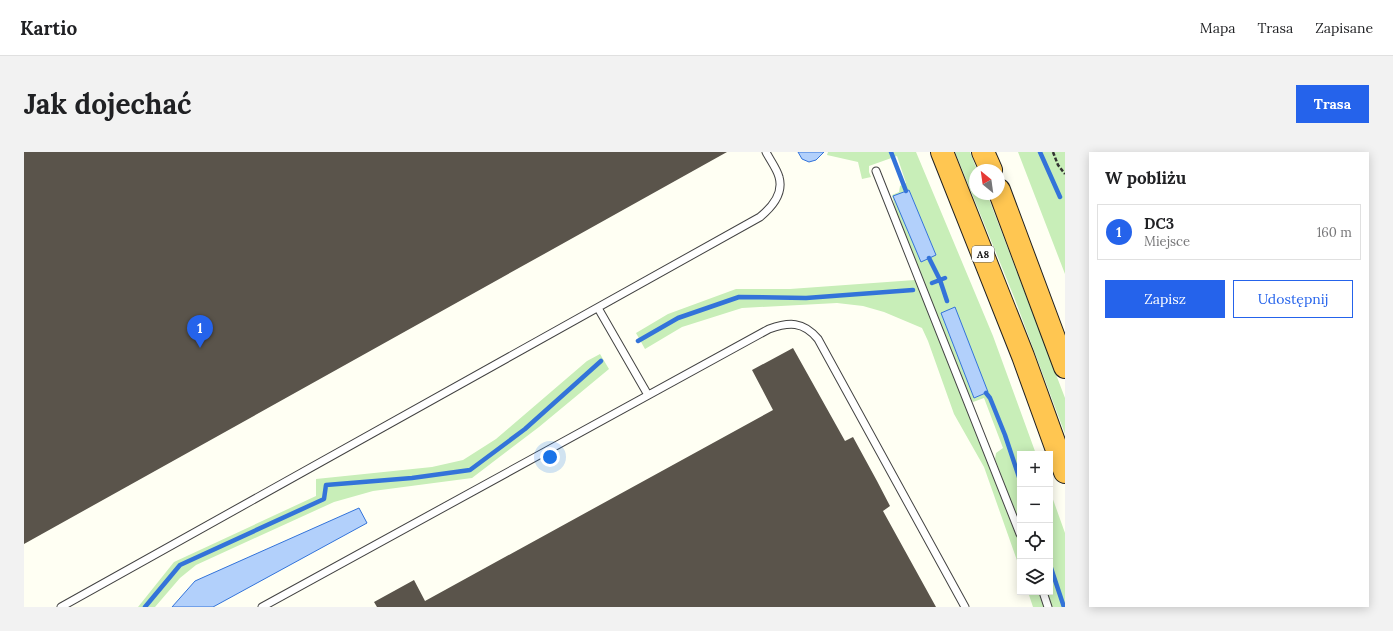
<!DOCTYPE html>
<html lang="pl">
<meta charset="utf-8">
<style>
:root{--surface:#fff;--page:#f2f2f2;--text:#202124;--muted:#757577;--line:#e0e0e0;--accent:#2563eb}
body{margin:0;font-family:Lora,serif;background:var(--page);color:var(--text)}
.controls{position:absolute;right:12px;bottom:12px;display:grid;overflow:hidden;border-radius:0px;box-shadow:0 2px 10px #0003}
.controls button{width:36px;height:36px;display:grid;place-items:center;padding:0;border:0;border-bottom:1px solid var(--line);background:var(--surface);color:var(--text);font:20px sans-serif}
.compass{position:absolute;left:945px;top:12px;width:36px;height:36px;border-radius:50%;background:var(--surface);box-shadow:0 2px 10px #0003;rotate:331deg}
.you{position:absolute;left:526px;top:305px;width:14px;height:14px;margin:-10px;border:3px solid #fff;border-radius:50%;background:#1a73e8;box-shadow:0 0 0 6px #1a73e833}
.badge{display:grid;place-items:center;width:26px;height:26px;border-radius:50%;background:var(--accent);color:#fff;font-size:13px;font-weight:700}
.pin{position:absolute;translate:-50% -33px;filter:drop-shadow(0 1px 2px #0008)}
.pin::after{content:'';position:absolute;top:21px;width:14px;height:12px;background:inherit;clip-path:polygon(0 0,100% 0,50% 100%)}
.list{margin:0;padding:0;list-style:none}
h2{display:flex;justify-content:space-between;align-items:center;height:52px;margin:0;padding:0 16px;font-size:17px}
h2 small{font-size:13px;font-weight:400;color:var(--muted)}
.list li{display:grid;grid-template-columns:26px 1fr auto;gap:12px;align-items:center;box-sizing:border-box;height:56px;margin:0 8px 8px;padding:0 8px;border:1px solid var(--line);border-radius:0px}
.list b{display:block;font-size:15px;white-space:nowrap}
.list p{margin:0;font-size:13px;white-space:nowrap;color:var(--muted)}
.list em{font-size:13px;font-style:normal;color:var(--muted)}
.actions{display:flex;gap:8px;padding:12px 16px}
.actions a{flex:1;padding:9px 0;border:1px solid var(--accent);border-radius:0px;text-align:center;font-size:14px;color:var(--accent)}
.actions .main{background:var(--accent);color:#fff}
.icon{flex:none;width:22px;height:22px;fill:none;stroke:currentColor;stroke-width:2;stroke-linecap:round;stroke-linejoin:round}
.map{position:relative;flex:none;width:1041px;height:455px;overflow:hidden;border-radius:0px}
header{display:flex;align-items:center;gap:24px;box-sizing:border-box;height:56px;padding:0 20px;background:var(--surface);border-bottom:1px solid var(--line)}
header strong{font-size:19px}
nav{display:flex;gap:22px;margin-inline-start:auto;font-size:14px}
.intro{display:flex;align-items:center;justify-content:space-between;box-sizing:border-box;height:96px;padding:0 24px}
h1{margin:0;font-size:28px}
.button{padding:10px 18px;border-radius:0px;background:var(--accent);color:#fff;font-size:14px;font-weight:700}
main{display:flex;gap:24px;padding:0 24px}
aside{flex:1;background:var(--surface);border-radius:0px;box-shadow:0 2px 10px #0003}
.map>svg:first-child{display:block}
.green{fill:#c8eeb8;fill-rule:evenodd}
.water{fill:#b2d0fb;stroke:#3373d9}
.lines{fill:none;stroke-linecap:round;stroke-linejoin:round}
.stream{stroke:#3373d9;stroke-width:4.5}
.building{fill:#5a544b}
.lane-casing{stroke:#434343;stroke-width:9}
.highway-casing{stroke:#212121;stroke-width:24}
.path{stroke:#323232;stroke-width:2.5;stroke-dasharray:4 2;stroke-linecap:butt}
.lane{stroke:#fff;stroke-width:7}
.highway{stroke:#ffc651;stroke-width:22}
.labels{text-anchor:middle;dominant-baseline:central;stroke-width:4;stroke-linejoin:round;paint-order:stroke}
.shield{fill:#fff;stroke:#585858;stroke-width:1}
.shield-label{font-size:10px;font-weight:bold;fill:#101010}
</style>
<header>
<strong>Kartio</strong>
<nav><a>Mapa</a><a>Trasa</a><a>Zapisane</a></nav>
</header>
<div class="intro"><h1>Jak dojechać</h1><a class="button">Trasa</a></div>
<main>
<div class="map">
<svg width="1041" height="455" viewBox="0 0 1041 455">
<rect width="100%" height="100%" fill="#fffff3"/>
<path class="green" d="M804,0H892L969,184L1012,302H996V373L971,307L972,301L979,296L960,246L949,250L946,245L872,60L868,43L875,40L876,34L882,31L873,4L845,14V20L847,25L838,27L834,10L803,3ZM885,38L912,103L870,44ZM917,161L964,240L950,246Z
M931,0H946L953,18H951V42H963L1041,246V282L990,145Z
M994,0H1041V122Z
M891,128L996,393V417L960,315L930,262L904,189L898,176L860,160L839,154L813,151L718,156L658,175L621,197L612,181L644,162L712,137H766Z
M576,202L585,217L515,275L448,326L349,339L310,350L172,413L156,426L131,455H114L150,410L292,344V327L408,315L439,308L472,287L563,209Z
M1026,339L1041,381V455H1028L1022,440H1026Z
M1004,440H1014L1020,455H1009Z"/>
<path class="water" d="M774,0H800L792,8L785,10L778,7Z
M885,38L912,103L897,110L869,44Z
M931,155L964,240L950,246L917,161Z
M335,356L343,371L189,455H148L171,429Z"/>
<g class="lines">
<path class="stream" d="M867,0L882,39
M1016,0L1036,45
M905,106L916,128L923,149
M908,131L921,126
M614,189L654,166L715,145L782,146L889,138
M962,241L966,246L981,283L996,328
M1026,413L1040,455
M121,455L156,413L300,347L302,333L388,326L446,318L501,277L577,209"/>
</g>
<path class="building" d="M0,0H703L0,392Z
M769,196L821,289L829,285L853,329L866,354L859,359L912,455H353L350,450L390,428L401,449L749,258L728,218Z"/>
<g class="lines">
<defs>
<path id="lane" d="M852,19L996,382
M574,156L624,243
M1019,440L1024,455
M37,455L736,65C747,56 760,42 755,25C753,17 746,8 742,0
M238,455L745,177C765,170 779,169 794,187L941,455"/>
<path id="highway" d="M918,0L999,204L1041,320
M959,0L967,18
M975,38L1041,215"/>
</defs>
<use href="#lane" class="lane-casing"/>
<use href="#highway" class="highway-casing"/>
<path class="path" d="M1029,0L1034,13L1041,22"/>
<use href="#lane" class="lane"/>
<use href="#highway" class="highway"/>
</g>
<g class="labels">
<rect class="shield" x="948" y="94" width="22" height="16" rx="3"/>
<g class="shield-label">
<text x="959" y="102">A8</text>
</g>
</g>
</svg>
<div class="controls">
<button>+</button>
<button>−</button>
<button><svg class="icon" aria-label="locate" viewBox="0 0 24 24"><circle cx="12" cy="12" r="6"/><path d="M12 2v4M12 18v4M2 12h4M18 12h4"/></svg></button>
<button><svg class="icon" aria-label="layers" viewBox="0 0 24 24"><path d="M12 4l9 5-9 5-9-5zM3 14l9 5 9-5"/></svg></button>
</div>
<svg class="compass" viewBox="-18 -18 36 36"><path d="M0-13l5 13h-10z" fill="#e53935"/><path d="M0 13l5-13h-10z" fill="#757577"/></svg>
<div class="you"></div>
<div class="pin badge" style="left:176px;top:196px">1</div>
</div>
<aside>
<h2>W pobliżu<small></small></h2>
<ul class="list">
<li><span class="badge">1</span><div><b>DC3</b><p>Miejsce</p></div><em>160 m</em></li>
</ul>
<div class="actions"><a class="main">Zapisz</a><a>Udostępnij</a></div>
</aside>
</main>
